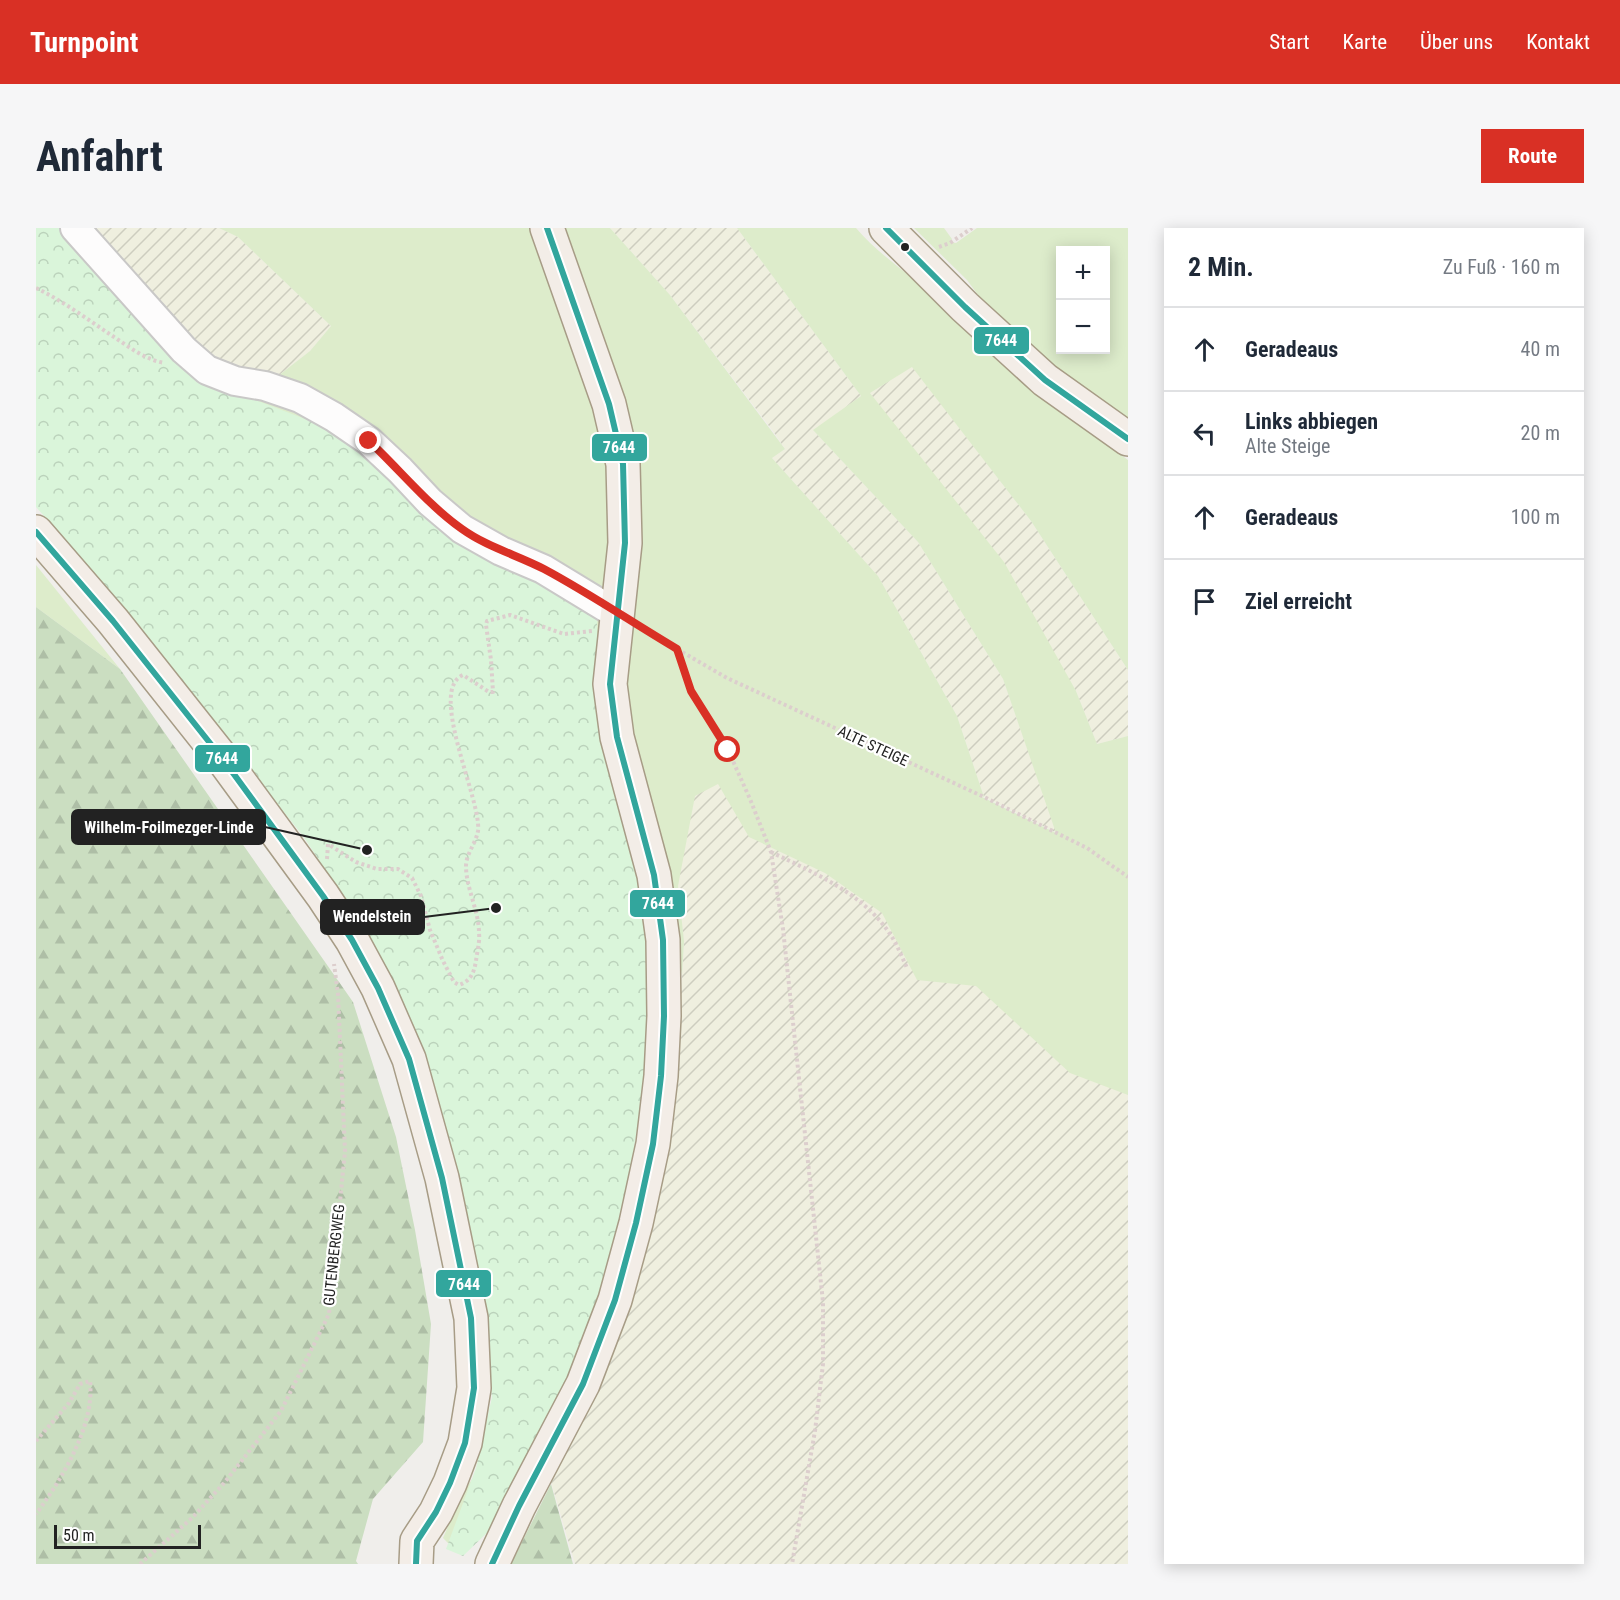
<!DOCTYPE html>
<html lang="de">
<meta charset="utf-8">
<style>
:root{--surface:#fff;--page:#f6f6f7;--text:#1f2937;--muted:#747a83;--line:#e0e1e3;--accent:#d93025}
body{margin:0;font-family:"Roboto Condensed",sans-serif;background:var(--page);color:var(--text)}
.controls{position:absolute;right:18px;top:18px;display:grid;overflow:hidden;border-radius:0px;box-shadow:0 3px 15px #0003}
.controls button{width:54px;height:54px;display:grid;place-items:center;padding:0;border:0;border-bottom:2px solid var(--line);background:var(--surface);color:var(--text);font:30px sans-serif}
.scale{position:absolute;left:18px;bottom:15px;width:147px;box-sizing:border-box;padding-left:6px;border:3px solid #222;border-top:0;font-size:16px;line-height:21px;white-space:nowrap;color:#222;-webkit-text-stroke:4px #fff;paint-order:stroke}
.stop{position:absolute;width:18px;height:18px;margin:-14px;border:4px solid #d93025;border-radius:50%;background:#fff}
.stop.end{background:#d93025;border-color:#fff;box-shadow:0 2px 6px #0008}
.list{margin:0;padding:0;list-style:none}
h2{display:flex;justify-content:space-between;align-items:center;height:78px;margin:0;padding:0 24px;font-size:26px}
h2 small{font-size:20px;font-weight:400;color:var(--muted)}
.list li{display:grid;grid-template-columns:39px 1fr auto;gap:18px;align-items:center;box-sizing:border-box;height:84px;padding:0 24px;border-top:2px solid var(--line)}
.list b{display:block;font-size:22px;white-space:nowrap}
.list p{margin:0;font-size:20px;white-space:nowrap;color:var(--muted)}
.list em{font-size:20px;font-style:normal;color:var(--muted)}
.icon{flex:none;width:33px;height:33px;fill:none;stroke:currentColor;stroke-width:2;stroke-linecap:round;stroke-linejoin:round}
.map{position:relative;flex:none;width:1092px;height:1336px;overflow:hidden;border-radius:0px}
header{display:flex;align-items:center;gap:36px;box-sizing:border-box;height:84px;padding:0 30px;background:var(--accent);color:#fff}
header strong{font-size:28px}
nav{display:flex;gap:33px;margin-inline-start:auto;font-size:21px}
.intro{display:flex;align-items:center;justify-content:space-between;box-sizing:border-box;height:144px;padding:0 36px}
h1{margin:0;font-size:42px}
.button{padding:15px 27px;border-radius:0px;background:var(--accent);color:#fff;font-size:21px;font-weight:700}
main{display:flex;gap:36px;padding:0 36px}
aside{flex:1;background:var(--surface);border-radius:0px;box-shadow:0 3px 15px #0003}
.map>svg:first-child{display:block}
.farmland{fill:url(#farmland-furrows)}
.grass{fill:#ddeccb;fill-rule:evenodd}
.forest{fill:url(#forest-firs)}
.park{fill:url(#park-crowns)}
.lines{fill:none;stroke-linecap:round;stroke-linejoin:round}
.minor-casing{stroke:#c9c8c7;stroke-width:32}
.major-casing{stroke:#a79c86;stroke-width:36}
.path{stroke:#dccecd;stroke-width:4;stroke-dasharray:3 3;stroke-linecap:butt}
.minor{stroke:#fdfcfc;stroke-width:28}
.major{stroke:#f3ede7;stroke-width:33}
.bus-1-casing{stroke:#fff;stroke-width:10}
.bus-1{stroke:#32a69d;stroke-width:6}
.route{stroke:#d93025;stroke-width:8}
.bus-dot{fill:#222;stroke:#fff;stroke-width:2}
.labels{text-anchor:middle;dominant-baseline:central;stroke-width:4.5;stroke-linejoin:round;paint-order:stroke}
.street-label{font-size:15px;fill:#222;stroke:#fff}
.leader{fill:none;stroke:#222;stroke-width:2}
.callout-dot{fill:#222;stroke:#fff;stroke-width:2}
.callout{fill:#222;stroke:#222;stroke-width:2}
.callout-label{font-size:16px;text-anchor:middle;font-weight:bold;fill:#fff}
.line-badge{stroke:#fff;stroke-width:2}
.badge-label{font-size:16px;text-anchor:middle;font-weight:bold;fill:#fff}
</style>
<header>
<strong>Turnpoint</strong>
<nav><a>Start</a><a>Karte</a><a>Über uns</a><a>Kontakt</a></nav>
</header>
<div class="intro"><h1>Anfahrt</h1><a class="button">Route</a></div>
<main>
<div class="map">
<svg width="1092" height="1336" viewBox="0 0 1092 1336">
<defs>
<pattern id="farmland-furrows" width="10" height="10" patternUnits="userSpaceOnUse" patternTransform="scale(1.5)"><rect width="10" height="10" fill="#efefdf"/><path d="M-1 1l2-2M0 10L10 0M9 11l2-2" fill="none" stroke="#cdcdbf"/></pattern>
<pattern id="forest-firs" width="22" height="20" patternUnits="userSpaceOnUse" patternTransform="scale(1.5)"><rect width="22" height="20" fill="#cbdec1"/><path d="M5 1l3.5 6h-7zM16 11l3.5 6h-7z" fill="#aebea6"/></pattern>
<pattern id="park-crowns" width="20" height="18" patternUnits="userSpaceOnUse" patternTransform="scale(1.5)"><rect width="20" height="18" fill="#daf5da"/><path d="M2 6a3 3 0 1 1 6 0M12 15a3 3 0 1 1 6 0" fill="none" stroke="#bbd2bb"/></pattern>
</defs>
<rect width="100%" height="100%" fill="#f0eeeb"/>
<path class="farmland" d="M39,0H183L202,9L295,98L274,123L229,158L199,153Z
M574,0H701L825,168L778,203L882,314L967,451L1021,605L948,569L921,488L842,348L736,230L749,221L739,206L634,67Z
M876,138L995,293L1092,442V508L1061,516L1040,463L834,165Z
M623,521L1092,746V1336H539L515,1254L555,1162L643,793L648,713Z"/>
<path class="grass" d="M0,0L148,122L229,158L274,123L295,98L202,9L183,0H497L557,170L574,244L577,321L482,1191L418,1321L407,1310L426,1266L443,1241L461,1165L404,851Z
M523,0H574L634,67L749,221L736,230L842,348L921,488L948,569L942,567L1020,605L967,451L882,314L777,202L825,168L701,0H820C844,28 875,47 903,72C965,126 1025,183 1092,232V442L995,293L876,139L834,165L968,334L1040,463L1061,516L1092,508V867L1034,845L940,758L881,752L846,685L789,645L713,609L682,556L659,568L642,658L648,713L646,748L631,651L593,507L586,450L600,329Z
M878,0H908L916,11L914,14L920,15L941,0H1092V194L971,106L931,52ZM1024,22H1070V122H1024Z
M0,337L84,441L0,379Z"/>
<path class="forest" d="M0,379L84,441L317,774L360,909L379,1002L395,1096L387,1214L337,1271L320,1333L322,1336H0Z
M515,1256L537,1336H475Z"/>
<path class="park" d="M0,0H29L114,97L172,158L209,168L290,199L487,344L561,392V458L603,645L612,735L609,855L589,972L559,1081L507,1214L454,1302L427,1328L410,1321L440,1240L456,1169L429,995L387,823L338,716L267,608L41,325L0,279Z"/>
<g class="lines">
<defs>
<path id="minor" d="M39,0L148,122L171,142L199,153L229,158L264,170L298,189L333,213L364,242L394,274L426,301L465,323L507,341L581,386"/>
<path id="major" d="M850,0L929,79L1009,152L1092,211
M0,304L77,393L189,534L287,668L316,712L342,760L373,831L406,950L435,1090L438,1160L429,1215L414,1255L400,1284L381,1313L380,1336
M456,1336L483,1278L547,1156L579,1072L600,995L617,916L625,848L628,788L627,712L618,647L581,509L574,456L589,315L587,236L573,176L511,0"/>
</defs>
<use href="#minor" class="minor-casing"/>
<use href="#major" class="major-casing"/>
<path class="path" d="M903,19L914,15L936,0
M0,60C27,73 51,91 75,107C92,118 109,132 129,135
M605,400L691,450L948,569L1051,620L1092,649
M641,422L655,463L692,522L714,571L735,624L747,701L787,1074V1136L779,1203L756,1336
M735,624C778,645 827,665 854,706C861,716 866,729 871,740
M291,631L292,616L320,634L341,641H362L376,650L385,668L394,702L407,733L418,754L423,757C435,753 438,744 440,733C441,724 444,714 443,705C443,683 430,660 430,638C430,626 440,615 442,603C446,573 391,462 427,447L453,464H457L455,432L450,397L451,393L474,387L528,406L556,403
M0,1213L33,1175L44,1156L54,1153C59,1197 26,1251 0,1286
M104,1336L156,1290L188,1255L245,1183L293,1086L309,923L302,766L298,736"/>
<use href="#minor" class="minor"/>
<use href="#major" class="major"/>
<defs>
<path id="bus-1" d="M850,0L929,79L1009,152L1092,211
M0,304L77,393L189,534L287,668L316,712L342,760L373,831L406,950L435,1090L438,1160L429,1215L414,1255L400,1284L381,1313L380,1336
M456,1336L483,1278L547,1156L579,1072L600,995L617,916L625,848L628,788L627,712L618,647L581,509L574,456L589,315L587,236L573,176L511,0"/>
</defs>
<use href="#bus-1" class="bus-1-casing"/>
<use href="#bus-1" class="bus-1"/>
</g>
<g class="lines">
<path class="route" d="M333,213C363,241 393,278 426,301C451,319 481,327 508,341C553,365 597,395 641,421L655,463L692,522"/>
</g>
<circle class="bus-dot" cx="869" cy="19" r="5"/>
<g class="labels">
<g class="street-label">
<text transform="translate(837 518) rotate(25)">ALTE STEIGE</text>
<text transform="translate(298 1027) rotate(-84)">GUTENBERGWEG</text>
</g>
</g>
<path class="leader" d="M331 622L229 599M460 680L388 689"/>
<g class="callout-dot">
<circle cx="331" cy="622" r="6"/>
<circle cx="460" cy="680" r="6"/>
</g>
<g class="callout">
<rect x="36" y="582" width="193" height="34" rx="6"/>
<rect x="285" y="672" width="103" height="34" rx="6"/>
</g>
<g class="callout-label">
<text x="133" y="605">Wilhelm-Foilmezger-Linde</text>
<text x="336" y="694">Wendelstein</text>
</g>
<g class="line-badge">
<rect x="937" y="98" width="57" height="29" rx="6" fill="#32a69d"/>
<rect x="555" y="205" width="57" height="29" rx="6" fill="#32a69d"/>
<rect x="158" y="516" width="57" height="29" rx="6" fill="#32a69d"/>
<rect x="593" y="661" width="57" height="29" rx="6" fill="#32a69d"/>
<rect x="399" y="1041" width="57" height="29" rx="6" fill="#32a69d"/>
</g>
<g class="badge-label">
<text x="965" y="118">7644</text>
<text x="583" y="225">7644</text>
<text x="186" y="536">7644</text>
<text x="622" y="681">7644</text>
<text x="428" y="1062">7644</text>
</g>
</svg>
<div class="controls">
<button>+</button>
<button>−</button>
</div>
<div class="scale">50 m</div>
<div class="stop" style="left:692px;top:522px"></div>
<div class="stop end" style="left:333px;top:213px"></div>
</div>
<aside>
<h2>2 Min.<small>Zu Fuß · 160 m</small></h2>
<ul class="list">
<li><svg class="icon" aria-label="ahead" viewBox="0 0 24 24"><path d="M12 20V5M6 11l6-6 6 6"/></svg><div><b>Geradeaus</b></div><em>40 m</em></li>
<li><svg class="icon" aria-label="left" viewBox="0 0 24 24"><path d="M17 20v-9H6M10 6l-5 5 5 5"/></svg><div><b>Links abbiegen</b><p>Alte Steige</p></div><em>20 m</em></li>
<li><svg class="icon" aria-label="ahead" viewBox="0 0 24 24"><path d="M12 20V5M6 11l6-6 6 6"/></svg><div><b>Geradeaus</b></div><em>100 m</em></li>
<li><svg class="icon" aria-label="arrive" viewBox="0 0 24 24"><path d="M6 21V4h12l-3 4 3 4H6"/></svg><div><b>Ziel erreicht</b></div></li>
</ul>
</aside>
</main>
